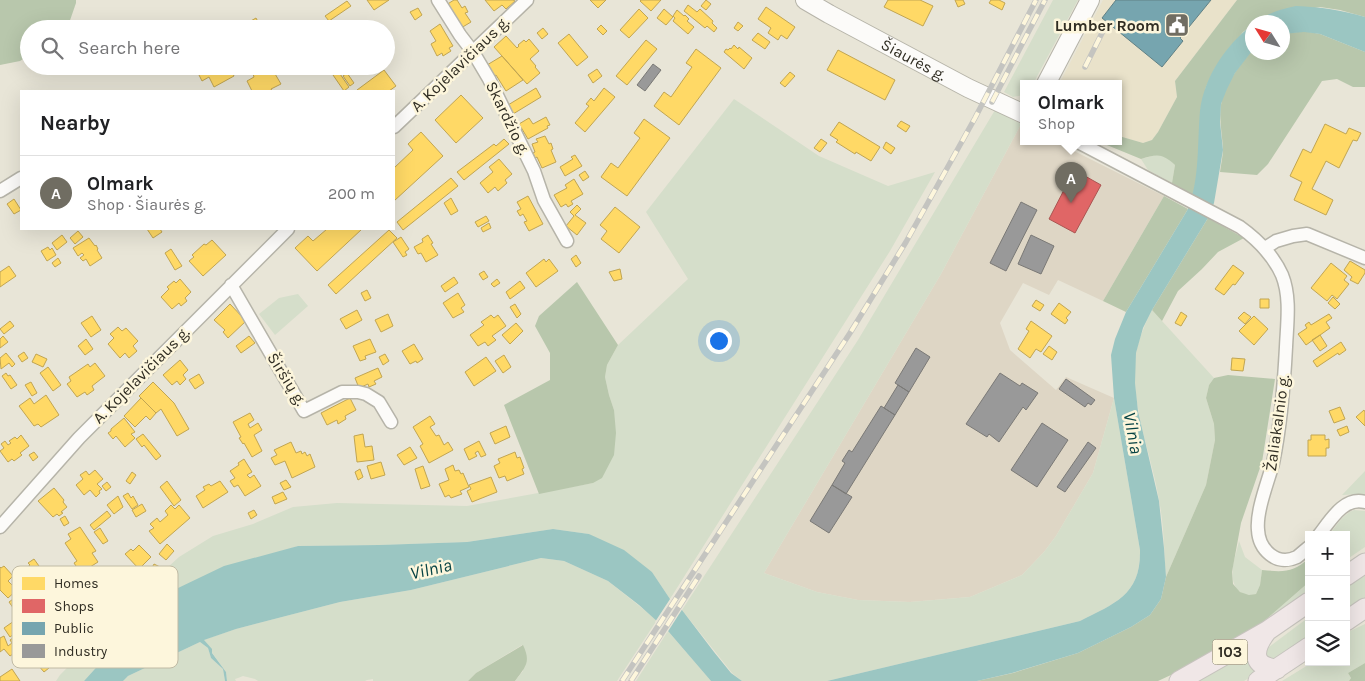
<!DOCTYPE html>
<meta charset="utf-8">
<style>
:root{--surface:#fff;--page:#f6f6f6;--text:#202124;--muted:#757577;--line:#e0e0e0;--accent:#706d62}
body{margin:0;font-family:Karla,sans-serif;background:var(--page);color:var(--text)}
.controls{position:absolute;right:15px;bottom:15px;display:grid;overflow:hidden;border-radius:0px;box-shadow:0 5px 20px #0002}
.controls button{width:45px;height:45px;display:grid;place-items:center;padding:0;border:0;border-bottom:1px solid var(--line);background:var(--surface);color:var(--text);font:25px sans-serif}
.compass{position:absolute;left:1245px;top:15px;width:45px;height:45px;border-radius:50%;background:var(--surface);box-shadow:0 5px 20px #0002;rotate:307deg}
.you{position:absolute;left:718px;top:340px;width:18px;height:18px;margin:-12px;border:4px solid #fff;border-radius:50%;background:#1a73e8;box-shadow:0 0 0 8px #1a73e833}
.badge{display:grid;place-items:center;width:32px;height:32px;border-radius:50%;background:var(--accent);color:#fff;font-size:16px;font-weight:700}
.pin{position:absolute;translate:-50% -41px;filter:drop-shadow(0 1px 2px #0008)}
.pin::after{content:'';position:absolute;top:26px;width:18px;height:15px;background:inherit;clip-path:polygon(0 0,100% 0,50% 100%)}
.popup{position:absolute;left:1020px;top:80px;width:102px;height:65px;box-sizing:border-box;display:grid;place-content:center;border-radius:0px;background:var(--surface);filter:drop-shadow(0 1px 4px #0005);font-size:16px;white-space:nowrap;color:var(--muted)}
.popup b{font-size:19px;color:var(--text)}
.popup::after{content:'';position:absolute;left:50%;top:100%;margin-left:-10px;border:10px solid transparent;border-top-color:var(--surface)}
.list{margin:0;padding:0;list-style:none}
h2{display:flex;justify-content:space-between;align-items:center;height:65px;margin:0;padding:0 20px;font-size:21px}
h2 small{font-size:16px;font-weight:400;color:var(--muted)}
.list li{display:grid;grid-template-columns:32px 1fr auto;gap:15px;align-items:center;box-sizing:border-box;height:75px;padding:0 20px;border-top:1px solid var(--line)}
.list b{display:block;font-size:19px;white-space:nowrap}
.list p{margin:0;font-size:16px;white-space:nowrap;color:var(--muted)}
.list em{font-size:16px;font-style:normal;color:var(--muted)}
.icon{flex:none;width:28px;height:28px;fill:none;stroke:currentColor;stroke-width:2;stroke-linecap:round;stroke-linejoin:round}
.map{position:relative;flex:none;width:1365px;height:681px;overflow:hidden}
.search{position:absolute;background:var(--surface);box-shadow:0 5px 20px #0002;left:20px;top:20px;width:375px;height:55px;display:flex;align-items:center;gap:12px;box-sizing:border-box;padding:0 18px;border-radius:28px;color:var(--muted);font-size:19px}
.panel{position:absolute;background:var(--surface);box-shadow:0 5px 20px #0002;left:20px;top:90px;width:375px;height:140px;border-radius:0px}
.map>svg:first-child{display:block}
.built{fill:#e9e2ca}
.industrial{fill:#ded6c5}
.green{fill:#d5deca}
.forest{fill:#b8c7ac}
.water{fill:#9bc6c2}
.pier{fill:#e8e5d7}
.homes{fill:#ffd966;stroke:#c1a552}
.shops{fill:#e06666;stroke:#ab5552}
.public{fill:#76a5af;stroke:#618185}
.industry{fill:#999;stroke:#7a7976}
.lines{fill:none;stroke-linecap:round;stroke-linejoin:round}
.minor-casing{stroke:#b6b4a9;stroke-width:15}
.secondary-casing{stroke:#b6b4a9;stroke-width:20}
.primary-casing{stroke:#c6c3bd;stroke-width:21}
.minor{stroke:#fcfbf9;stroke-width:12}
.secondary{stroke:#fcfbf9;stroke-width:18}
.primary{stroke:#f0e7e7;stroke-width:19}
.rail-casing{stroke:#c4c4c0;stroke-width:5.5}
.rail{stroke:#fdf6dc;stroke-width:4;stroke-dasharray:11;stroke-linecap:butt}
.labels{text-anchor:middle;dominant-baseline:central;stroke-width:5;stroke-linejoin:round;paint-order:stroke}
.shield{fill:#fdf6dc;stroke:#6e695a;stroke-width:1}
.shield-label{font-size:15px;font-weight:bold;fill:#302d23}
.poi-label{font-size:16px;font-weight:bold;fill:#302d23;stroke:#fdf6dc;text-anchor:end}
.street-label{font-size:16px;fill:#302d23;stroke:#fdf6dc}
.water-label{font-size:18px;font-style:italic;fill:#064344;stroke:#fdf6dc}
.key{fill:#fdf6dc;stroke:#c0baa4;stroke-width:1}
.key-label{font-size:14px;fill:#302d23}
</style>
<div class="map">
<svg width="1365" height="681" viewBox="0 0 1365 681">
<rect width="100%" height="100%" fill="#e8e5d7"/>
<path class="built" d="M1103,0H1237L1175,81L1177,97L1158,132L1152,140L1143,143L1119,136L1118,84H1059Z"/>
<path class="industrial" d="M1021,124L1023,125L1024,142H1056L1164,196L1103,301L1058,280L1049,295L1023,283L1000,323L1010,350L1056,390L1066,377L1114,398L1093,473L1056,536L1044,552L1022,575L970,597L910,602L858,600L817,592L764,573L941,274Z"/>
<path class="green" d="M1053,0H1078L1033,84H1024L1023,95L1013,97L1004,92Z
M734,99L819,156L888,186L935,172L890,251L670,599L652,572L589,534L553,529L467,542L379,545L298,546L176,589L151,616L112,650L84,681H56L60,675L143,590L179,557L213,536L253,524L293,507L337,503L467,506L593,483L614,410L609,395L605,377L607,365L618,345L688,279L646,212Z
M995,110L1021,124L941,274L764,573L817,592L858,600L910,602L970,597L1022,575L1044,552L1056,536L1093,473L1114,398L1140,550C1141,595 1115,603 1080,621L827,681H742L732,673L682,610L858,340Z
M1156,155L1167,157L1175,165L1172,183L1148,170L1141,159Z
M298,294L308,306L275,335L259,314L279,298Z
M1152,310L1214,378L1209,385L1206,398L1214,424L1215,440L1206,485L1166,577C1164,552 1164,525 1159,500C1151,452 1129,403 1136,353C1139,338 1145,324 1152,310Z
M1365,471V495L1363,494L1342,495Z
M1354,510L1365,511V547L1346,560V535H1329C1337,525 1343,514 1354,510Z
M1239,541L1245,557L1262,570L1260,585L1256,594C1249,596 1242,595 1237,589C1227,576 1236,556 1239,541Z
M541,558L564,561L608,581L657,620L617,681H515L523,671L522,645L476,673L468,681H373V679L367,680L365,681H258L255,679L243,676L238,678L235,679L236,681H227L226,672L203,640L236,629L340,602L411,590Z
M1365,571V598L1346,612V586Z
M1309,582V588L1295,602L1255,629Z
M1309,617V638L1272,663L1264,653L1265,650Z
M1365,624V663L1348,673L1351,678L1349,681H1282L1313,662H1346V633Z
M668,631L711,681H636Z
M200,642L208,648L211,658L223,669L225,681H123L128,676Z
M1246,654L1257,673L1244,681H1198Z"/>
<path class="forest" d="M0,0H76V3L67,29H29V55L20,61L0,65Z
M1237,0H1365V17L1340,10L1320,7L1262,18L1256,22H1252V25L1243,32L1215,68L1206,87L1201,110L1198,171L1193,195L1172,183L1175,165C1162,153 1157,154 1141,159L1102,143V142H1118L1119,136L1143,143L1152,140L1158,132L1177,97L1175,81Z
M1304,31L1320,34L1365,52V87H1353L1337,79L1322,81L1268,164L1257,175L1220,172C1221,164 1223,156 1223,148C1222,134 1219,119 1221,105C1224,86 1239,65 1252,51V52H1282L1283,34Z
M1164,196L1188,209L1126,312L1103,301Z
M1208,218L1244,238L1218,252L1202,269L1178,291L1162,321L1152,310Z
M577,282L618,345L607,365L605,377L609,395L614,410L616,433L614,455L602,478L593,483L539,494L504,405L550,380V353L535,326L539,316Z
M1228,375L1275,379L1262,462L1241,523L1232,572L1233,584L1240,592L1249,595L1256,594L1260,585L1262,570C1283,572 1293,573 1309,558V582L1255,629L1186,668L1158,681H977L1013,673L1078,653L1131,627L1150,615L1161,599L1166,577L1206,485L1215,440L1214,424L1206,398L1209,385L1214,378Z
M523,645C531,662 526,666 515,681H468L476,673Z
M1365,663V681H1349L1351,678L1348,673Z"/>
<path class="water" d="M1296,6C1321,7 1341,10 1365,17V52L1320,34L1304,32L1283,34L1282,22H1256C1268,13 1281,9 1296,6Z
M1252,25V51L1235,73L1227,89L1221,104L1220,122L1223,150L1214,203L1208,218L1152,310L1143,328L1136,353L1135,383L1138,411L1159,501L1164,548L1166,577L1161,599L1150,615L1131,627L1078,653L1012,673L977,681H827L1080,621C1115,603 1141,595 1140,550L1114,398L1111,355L1115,339L1126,312L1188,209C1200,177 1197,145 1200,111C1204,77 1226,45 1252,25Z
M553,529L589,534L624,550L652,572L670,599L682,610L714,652L731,673L742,681H711L668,631L639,605L608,581L564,561L541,558L411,590L340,602L236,629L204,640L212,649V653L226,672L227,681H225L223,669L211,658L208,648L200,642L128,676L123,681H84L112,650L151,616L176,589L224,566L298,546L379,545L467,542Z"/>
<path class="pier" d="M672,596L683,608L667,633L655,622Z"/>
<path class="homes" d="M367,0H389L374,10Z
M454,0H457L462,8L465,6L468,12L465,13L471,22L461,28L446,5Z
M485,0H513L515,1L506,9L502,5L494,11Z
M590,0H606L598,8Z
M641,0H661L651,11L640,1Z
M706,0L711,4L706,10L701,6Z
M888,0H920L933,6L923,26L884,7Z
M955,0H963L965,4L958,7Z
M991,0H999L1005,3L1002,10L989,3Z
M347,1L351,6L329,21L325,16Z
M688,5L697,12L700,9L713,21L712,23L717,28L714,32L707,26L705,28L684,11Z
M766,7L795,27L787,39L781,35L778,40L768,33L771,28L758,19Z
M418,8L422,15L415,20L410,12Z
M639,9L648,18L629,38L620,30Z
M664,9L673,17L666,25L657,18Z
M677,10L684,16L685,15L689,19L687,21L694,27L688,34L673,21L675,18L673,16Z
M256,18L262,29H246L251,26L249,22Z
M738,22L743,26L738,31L734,28Z
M440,24L453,46L449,48L451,51L443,56L442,53L437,56L431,44L436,41L430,31Z
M601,25L607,31L603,35L597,29Z
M543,28L548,34L542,39L537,33Z
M758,33L770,42L765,49L752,40Z
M569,34L588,57L577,66L558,43Z
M506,36L517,48L519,46L518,45L524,40L526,42L529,39L539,51L530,59L536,66L535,67L540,73L527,84L494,47Z
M646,40L657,49L627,85L616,76Z
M734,45L738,49L739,47L752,58L744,69L724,52L726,49L728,50L730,48L731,49Z
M696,49L721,68L679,125L654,106L664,92L671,97L692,67L686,63Z
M838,50L895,80L885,100L827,70Z
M502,56L523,80L506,91L496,75L493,77L487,65Z
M204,66H229L234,76L214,87L209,77L202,81L197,71Z
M343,66H356L347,72Z
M271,67L281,84L271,89L272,91H252L247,81L254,77L253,74L258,71L260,74Z
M597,69L602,76L593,83L588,75Z
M384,70L396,86L389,91H358L357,90Z
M338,71L349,87L344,91L333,75Z
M790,72L795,76L785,87L780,83Z
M347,73L354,83L350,86L343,76Z
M536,88L541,97L513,114L508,105Z
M604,88L615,97L585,132L575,123L589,106L586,104L591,98L594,101Z
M461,95L483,118L456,143L435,120Z
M546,117L550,125L547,126L548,128L528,139L519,124L529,118L533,124Z
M644,119L670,138L627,196L601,177L611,163L618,168L640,138L634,133Z
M901,121L910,126L906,132L897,126Z
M839,122L880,147L871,161L856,152L855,154L836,142L838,140L830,135Z
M1325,124L1346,134L1349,128L1361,133L1357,141L1353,140L1339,168L1326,161L1312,189L1333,200L1326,215L1294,200L1302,182L1290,176L1303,149L1311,153Z
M421,132L443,156L394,201V168L413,150L408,144Z
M545,136L549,144L551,143L553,149L551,150L556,162L542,168L537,157L535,158L533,153L535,152L532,144L538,142L536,139Z
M504,139L509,144L464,180L457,172L494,144L496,146Z
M821,139L827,143L820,152L814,148Z
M886,142L895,148L891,154L883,148Z
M575,155L582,166L565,176L560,167L573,159L571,157Z
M499,159L512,174L505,180L507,183L498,191L495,187L488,193L480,183L493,172L489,167Z
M585,171L589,177L583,181L579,175Z
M451,178L458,186L403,230L397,222Z
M574,179L583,194L571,201L573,204L568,207L566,204L561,207L554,195L567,188L565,185Z
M528,196L543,224L529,231L524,222L527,221L523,214L520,216L517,211L521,209L517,202Z
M451,198L458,211L451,215L444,203Z
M14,199L21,210L14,214L7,204Z
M577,205L581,209L575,215L586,223L577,235L566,226L574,216L570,212Z
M615,207L640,227L619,253L601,239L607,231L600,225Z
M486,216L489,221L478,227L475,222Z
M489,223L491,228L483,232L481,228Z
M147,229H160L162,232L153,238Z
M327,229H362L317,271L295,248L308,236L313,241Z
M389,230L397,238L336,294L328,285Z
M78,231L83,237L75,244L70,238Z
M62,235L67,242L57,250L52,243Z
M428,235L433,243L431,244L438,255L426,262L421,253L418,254L414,247L423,242L422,239Z
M401,237L409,249L405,252L407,255L403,257L393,242Z
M89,238L95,246L96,245L98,249L97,250L102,258L90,266L86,259L83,261L80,258L84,255L82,253L78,256L73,248Z
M212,240L226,255L203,276L189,261L194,257L192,255L204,244L206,245Z
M48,247L50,250L52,248L56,255L47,261L41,251Z
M171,249L182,266L175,270L165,253Z
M576,255L581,263L576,267L571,259Z
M58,258L61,263L55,267L52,263Z
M544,259L546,262L549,259L558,271L536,287L526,273Z
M1350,261L1365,270V273L1358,284L1350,280L1352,277L1344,270Z
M1331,263L1347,276L1344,280L1349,284L1337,299L1332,295L1327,301L1311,288Z
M1233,265L1244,273L1235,285L1233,284L1224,295L1215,289Z
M9,266L16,276L0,287V272Z
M620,269L622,279L614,281L609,272Z
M484,271L488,277L483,280L479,274Z
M454,277L458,283L445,292L441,286Z
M180,279L191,292L185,298L187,301L181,306L179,303L172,309L161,297L169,289L167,287L174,281L176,283Z
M497,279L500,283L494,287L491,284Z
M520,281L525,288L510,299L506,292Z
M367,290L371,298L365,301L361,293Z
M458,293L465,305L461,308L464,312L453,318L443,303Z
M1333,297L1340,304L1335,309L1328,303Z
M1260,299H1269V308H1260Z
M1036,300L1044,305L1040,311L1032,306Z
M1059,303L1071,312L1066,318L1068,320L1065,324L1051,314Z
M230,304L246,321L228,338L223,332L225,330L214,320Z
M515,304L521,314L517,318L510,307Z
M357,310L362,320L346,329L340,319Z
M1181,312L1187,316L1181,326L1175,323Z
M1244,312L1251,317L1245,324L1238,318Z
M388,314L393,326L381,332L375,320Z
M1329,314L1332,318L1326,322L1330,328L1306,345L1298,334L1307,328L1305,325L1309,322L1311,325Z
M491,315L494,318L498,315L506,326L492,336L496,340L488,346L485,342L478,346L470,335L484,325L481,322Z
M92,316L101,330L91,337L81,323Z
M1254,316L1268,329L1254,345L1239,331Z
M10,321L14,326L4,334L0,329Z
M1031,321L1052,336L1041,352L1036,349L1030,358L1018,349L1029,331L1026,329Z
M516,323L523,331L510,344L502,335Z
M118,327L122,331L126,328L138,341L133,346L137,351L129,358L125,353L120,358L108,344L114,338L110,334Z
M1320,335L1327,346L1320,351L1312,340Z
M3,336L8,342L0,348V339Z
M249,336L255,343L241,353L236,346Z
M86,339L93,349L85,355L78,346Z
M370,339L376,352L365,356L366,359L360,361L353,346Z
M1341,342L1346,350L1339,355L1338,353L1317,367L1313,361Z
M414,344L423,359L417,363L416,361L410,364L402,351Z
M1049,346L1057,352L1052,360L1043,354Z
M24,352L28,358L22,362L18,356Z
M6,353L15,364L12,367L9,363L1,369L0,358Z
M36,354L47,359L43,367L32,362Z
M385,354L389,361L383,365L379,357Z
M504,355L511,367L503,373L495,361Z
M486,357L496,371L474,386L465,372Z
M1232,358L1245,359L1243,371L1231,370Z
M180,360L188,370L183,375L186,379L180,385L177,381L172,385L163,375Z
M95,363L105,376L92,386L94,390L87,395L85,392L77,397L67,384L71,381L69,377L88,364L90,367Z
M48,367L61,385L53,391L40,373Z
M378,368L382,377L374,381L376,384L369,387L368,384L359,388L355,378Z
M6,373L8,376L10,375L17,385L11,389L2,376Z
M199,374L204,383L195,389L189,380Z
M31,382L37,393L32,396L25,385Z
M153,382L174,403L189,429L177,436L161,409L156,413L139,396Z
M46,395L59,415L41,427L38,424L34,426L19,406L30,398L34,404Z
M141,398L156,413L150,420L146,416L135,427L124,416Z
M350,398L356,410L345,416L346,419L338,424L337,420L327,425L321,413Z
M1340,407L1345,419L1334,423L1329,411Z
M1364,410L1365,412V426L1356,417Z
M250,413L254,420L248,424L250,428L258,423L262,430L254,435L262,451L252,457L244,443L243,444L239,438L241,437L233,422Z
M430,416L435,424L430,427L436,436L439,435L444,445L448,442L453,450L429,463L420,446L423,444L413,427Z
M124,418L135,432L131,434L135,438L125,447L116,436L113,439L108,433L111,431V429Z
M506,426L510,437L495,444L490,433Z
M1347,426L1349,432L1340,436L1337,430Z
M143,434L161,456L156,460L144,445L142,447L136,439Z
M363,434L365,447L372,446L374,460L357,462L354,436Z
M21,435L29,446L20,453L22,455L14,461L12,459L8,462L0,451L4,448L1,444L5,441L8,445L11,443L9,441L15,437L17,439Z
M1311,435H1325V440L1329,439V448H1326V456H1308V440H1311Z
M479,441L486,455L481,457L478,451L475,453L477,456L469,460L464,449Z
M291,442L296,453L301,451L302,454L305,452L307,456L310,454L315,467L292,478L285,461L275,465L271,458L277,455L274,450Z
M410,447L417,458L404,465L397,455Z
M34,452L38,457L33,461L29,455Z
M515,452L517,458L520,457L524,468L522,469L524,474L507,481L505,476L499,478L494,466L500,463L498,459Z
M244,459L252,472L247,475L250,478L254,475L261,486L245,496L238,485L234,487L230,481L235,478L230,471L239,465L238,463Z
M381,462L385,475L371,479L367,466Z
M453,465L455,471L459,470L461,474L463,473L469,487L460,491L462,494L451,498L449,495L445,497L439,484L449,480L445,469Z
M423,466L430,486L421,489L415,469Z
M360,469L363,477L358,480L355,472Z
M95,470L103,479L97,484L102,489L99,491L100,493L96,497L90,490L84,495L76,485L83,479L80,475L86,471L89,475Z
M132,472L136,475L130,484L126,481Z
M491,477L497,492L472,502L467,491L471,489L469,485Z
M286,480L291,487L284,490L280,483Z
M167,481L181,500L174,506L160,487Z
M220,481L228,492L203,508L196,496L205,490L203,487L209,484L211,486Z
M107,482L111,487L106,491L102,486Z
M54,488L64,500L63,502L67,507L61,512L63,513L59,516L57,514L53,517L38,501Z
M283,492L287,499L275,504L272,497Z
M128,493L131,498L133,496L138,505L132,509L123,496Z
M118,496L123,507L114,514L107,505Z
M142,504L146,511L136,517L132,510Z
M171,505L175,509L179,505L190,518L160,544L149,531L154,528L150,524L157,518L160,522L168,515L165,511Z
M254,510L257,515L251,519L248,513Z
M107,511L111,516L94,530L90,525Z
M65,516L69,523L64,526L60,519Z
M80,527L96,551L92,553L98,562L90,567L92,570L85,575L80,572L74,563L77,561L65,543L71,539L68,534Z
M100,528L108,541L103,544L94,532Z
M167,544L174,551L166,560L159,554Z
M139,545L151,557L139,569L125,554L131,549L133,551Z
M34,559L44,573L32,581L24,570L30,565L28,563Z
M154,564L160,567L156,576L149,573Z
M4,566L13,576L8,581L17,590L8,598L0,590V567L1,568Z
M18,568L23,574L18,579L13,573Z
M133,569L144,582L135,590L124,577Z
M51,580L60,593L51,599L42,587Z
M37,582L44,592L16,612L9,602Z
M129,585L134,591L122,601L117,596Z
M90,592L98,602L93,607L85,597Z
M28,606L35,615L30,618L23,610Z
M94,608L101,616L93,624L86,616Z
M82,609L85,619L78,621L76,615L79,614L78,611Z
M59,614L64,619L63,621L73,631L76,628L82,634L73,643L71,642L55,656L48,649L54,644L46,635L50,631L48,629L51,626L49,624Z
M14,621L21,629L10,637L4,628Z
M20,633L28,644L23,647L25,650L18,655L16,652L10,656L4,649L0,652V638L4,636L8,646L12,643L10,640Z
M43,661L49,668L44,672L38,665Z
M12,669L20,681H0V677Z"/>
<path class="shops" d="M1069,167L1101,185L1075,233L1049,219L1065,188L1060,185Z"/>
<path class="public" d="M1116,0H1211L1180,38L1183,41L1162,67L1102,18Z"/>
<path class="industry" d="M653,64L661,70L645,91L637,85Z
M1021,202L1037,210L1006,271L990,263Z
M1031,235L1054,246L1041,274L1018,264Z
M916,348L930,357L909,392L895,383Z
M1000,373L1020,386L1022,383L1038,393L1026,410L1023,407L999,442L989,434L987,437L966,424Z
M1066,379L1095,400L1091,405L1088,403L1085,407L1059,389Z
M898,385L909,392L895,415L884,408Z
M881,406L895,415L846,494L832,485L845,463L842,461L849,450L852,452Z
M1042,423L1068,440L1037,487L1011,470Z
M1088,442L1096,448L1065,492L1057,487Z
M832,485L852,497L829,533L810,521Z"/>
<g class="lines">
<defs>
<path id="minor" d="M438,0L460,35L473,52L489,79L534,171L544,200L567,241
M394,127L527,0
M1078,142L1240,227C1258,240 1273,255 1282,275C1291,297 1287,324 1286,347C1284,386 1281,424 1273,463C1268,482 1256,511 1258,530C1259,549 1276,567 1297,557C1301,554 1305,550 1309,547
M0,191L21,178
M1265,248L1276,241L1293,236L1307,234L1365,258
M231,285L304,411L342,392H358L366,394L379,402L391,422
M0,527L79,438L288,229
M1319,535C1330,521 1344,496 1365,502"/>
<g id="secondary">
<path id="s1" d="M805,0L829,14L968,88L1024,114"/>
<path d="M1046,84L1090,0"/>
</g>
<path id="primary" d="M1346,576L1365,563
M1346,621L1365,608
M1267,631C1254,648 1249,666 1277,669
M1179,681L1267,631L1309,602
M1258,681L1309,647"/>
</defs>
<use href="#minor" class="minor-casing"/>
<use href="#secondary" class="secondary-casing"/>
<use href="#primary" class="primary-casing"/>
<use href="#minor" class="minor"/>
<use href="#secondary" class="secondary"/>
<use href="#primary" class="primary"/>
<defs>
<path id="rail" d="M1085,67L1107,23
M992,102L1045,0
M622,681L850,333L906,242L975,118L1036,0
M631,681L699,576"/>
</defs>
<use href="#rail" class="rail-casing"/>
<use href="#rail" class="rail"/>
</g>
<defs>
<symbol id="civic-square" viewBox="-11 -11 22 22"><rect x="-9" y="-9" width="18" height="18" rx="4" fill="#706d62" stroke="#fdf6dc"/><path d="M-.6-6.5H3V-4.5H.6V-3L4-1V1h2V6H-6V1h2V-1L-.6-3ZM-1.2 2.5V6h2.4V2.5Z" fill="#fff"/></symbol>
</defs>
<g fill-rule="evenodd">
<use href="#civic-square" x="1163" y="11" width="28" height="28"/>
</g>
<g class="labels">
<rect class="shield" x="1212.5" y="639.5" width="35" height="25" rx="4"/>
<g class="shield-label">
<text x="1230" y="652">103</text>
</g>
<g class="poi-label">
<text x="1160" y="25">Lumber Room</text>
</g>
<g class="street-label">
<text stroke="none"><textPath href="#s1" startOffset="124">Šiaurės g.</textPath></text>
<text transform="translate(460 64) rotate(-44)">A. Kojelavičiaus g.</text>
<text transform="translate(508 118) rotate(64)">Skardžio g.</text>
<text transform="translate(141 375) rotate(-45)">A. Kojelavičiaus g.</text>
<text transform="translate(287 379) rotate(58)">Širšių g.</text>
<text transform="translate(1277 423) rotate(-82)">Žaliakalnio g.</text>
</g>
<g class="water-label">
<text transform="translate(1133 433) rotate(80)">Vilnia</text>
<text transform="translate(431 569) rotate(-13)">Vilnia</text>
</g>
</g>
<rect x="12" y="566" width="166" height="102" rx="8" class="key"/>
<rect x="22" y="577" width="23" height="13" fill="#ffd966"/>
<rect x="22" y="599" width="23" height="14" fill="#e06666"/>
<rect x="22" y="622" width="23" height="13" fill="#76a5af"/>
<rect x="22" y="644" width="23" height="14" fill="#999"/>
<g class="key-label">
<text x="54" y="588">Homes</text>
<text x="54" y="611">Shops</text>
<text x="54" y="633">Public</text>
<text x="54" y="656">Industry</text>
</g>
</svg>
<div class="controls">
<button>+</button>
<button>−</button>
<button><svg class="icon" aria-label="layers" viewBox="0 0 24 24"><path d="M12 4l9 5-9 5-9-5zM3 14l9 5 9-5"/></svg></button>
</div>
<svg class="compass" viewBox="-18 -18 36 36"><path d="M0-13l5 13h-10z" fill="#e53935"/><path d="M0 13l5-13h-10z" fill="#757577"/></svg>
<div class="you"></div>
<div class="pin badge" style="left:1071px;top:203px">A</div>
<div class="popup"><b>Olmark</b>Shop</div>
<div class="search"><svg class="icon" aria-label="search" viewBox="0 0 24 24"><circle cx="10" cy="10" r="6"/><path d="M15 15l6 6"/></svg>Search here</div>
<section class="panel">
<h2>Nearby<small></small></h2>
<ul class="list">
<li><span class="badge">A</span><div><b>Olmark</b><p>Shop · Šiaurės g.</p></div><em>200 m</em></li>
</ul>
</section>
</div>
